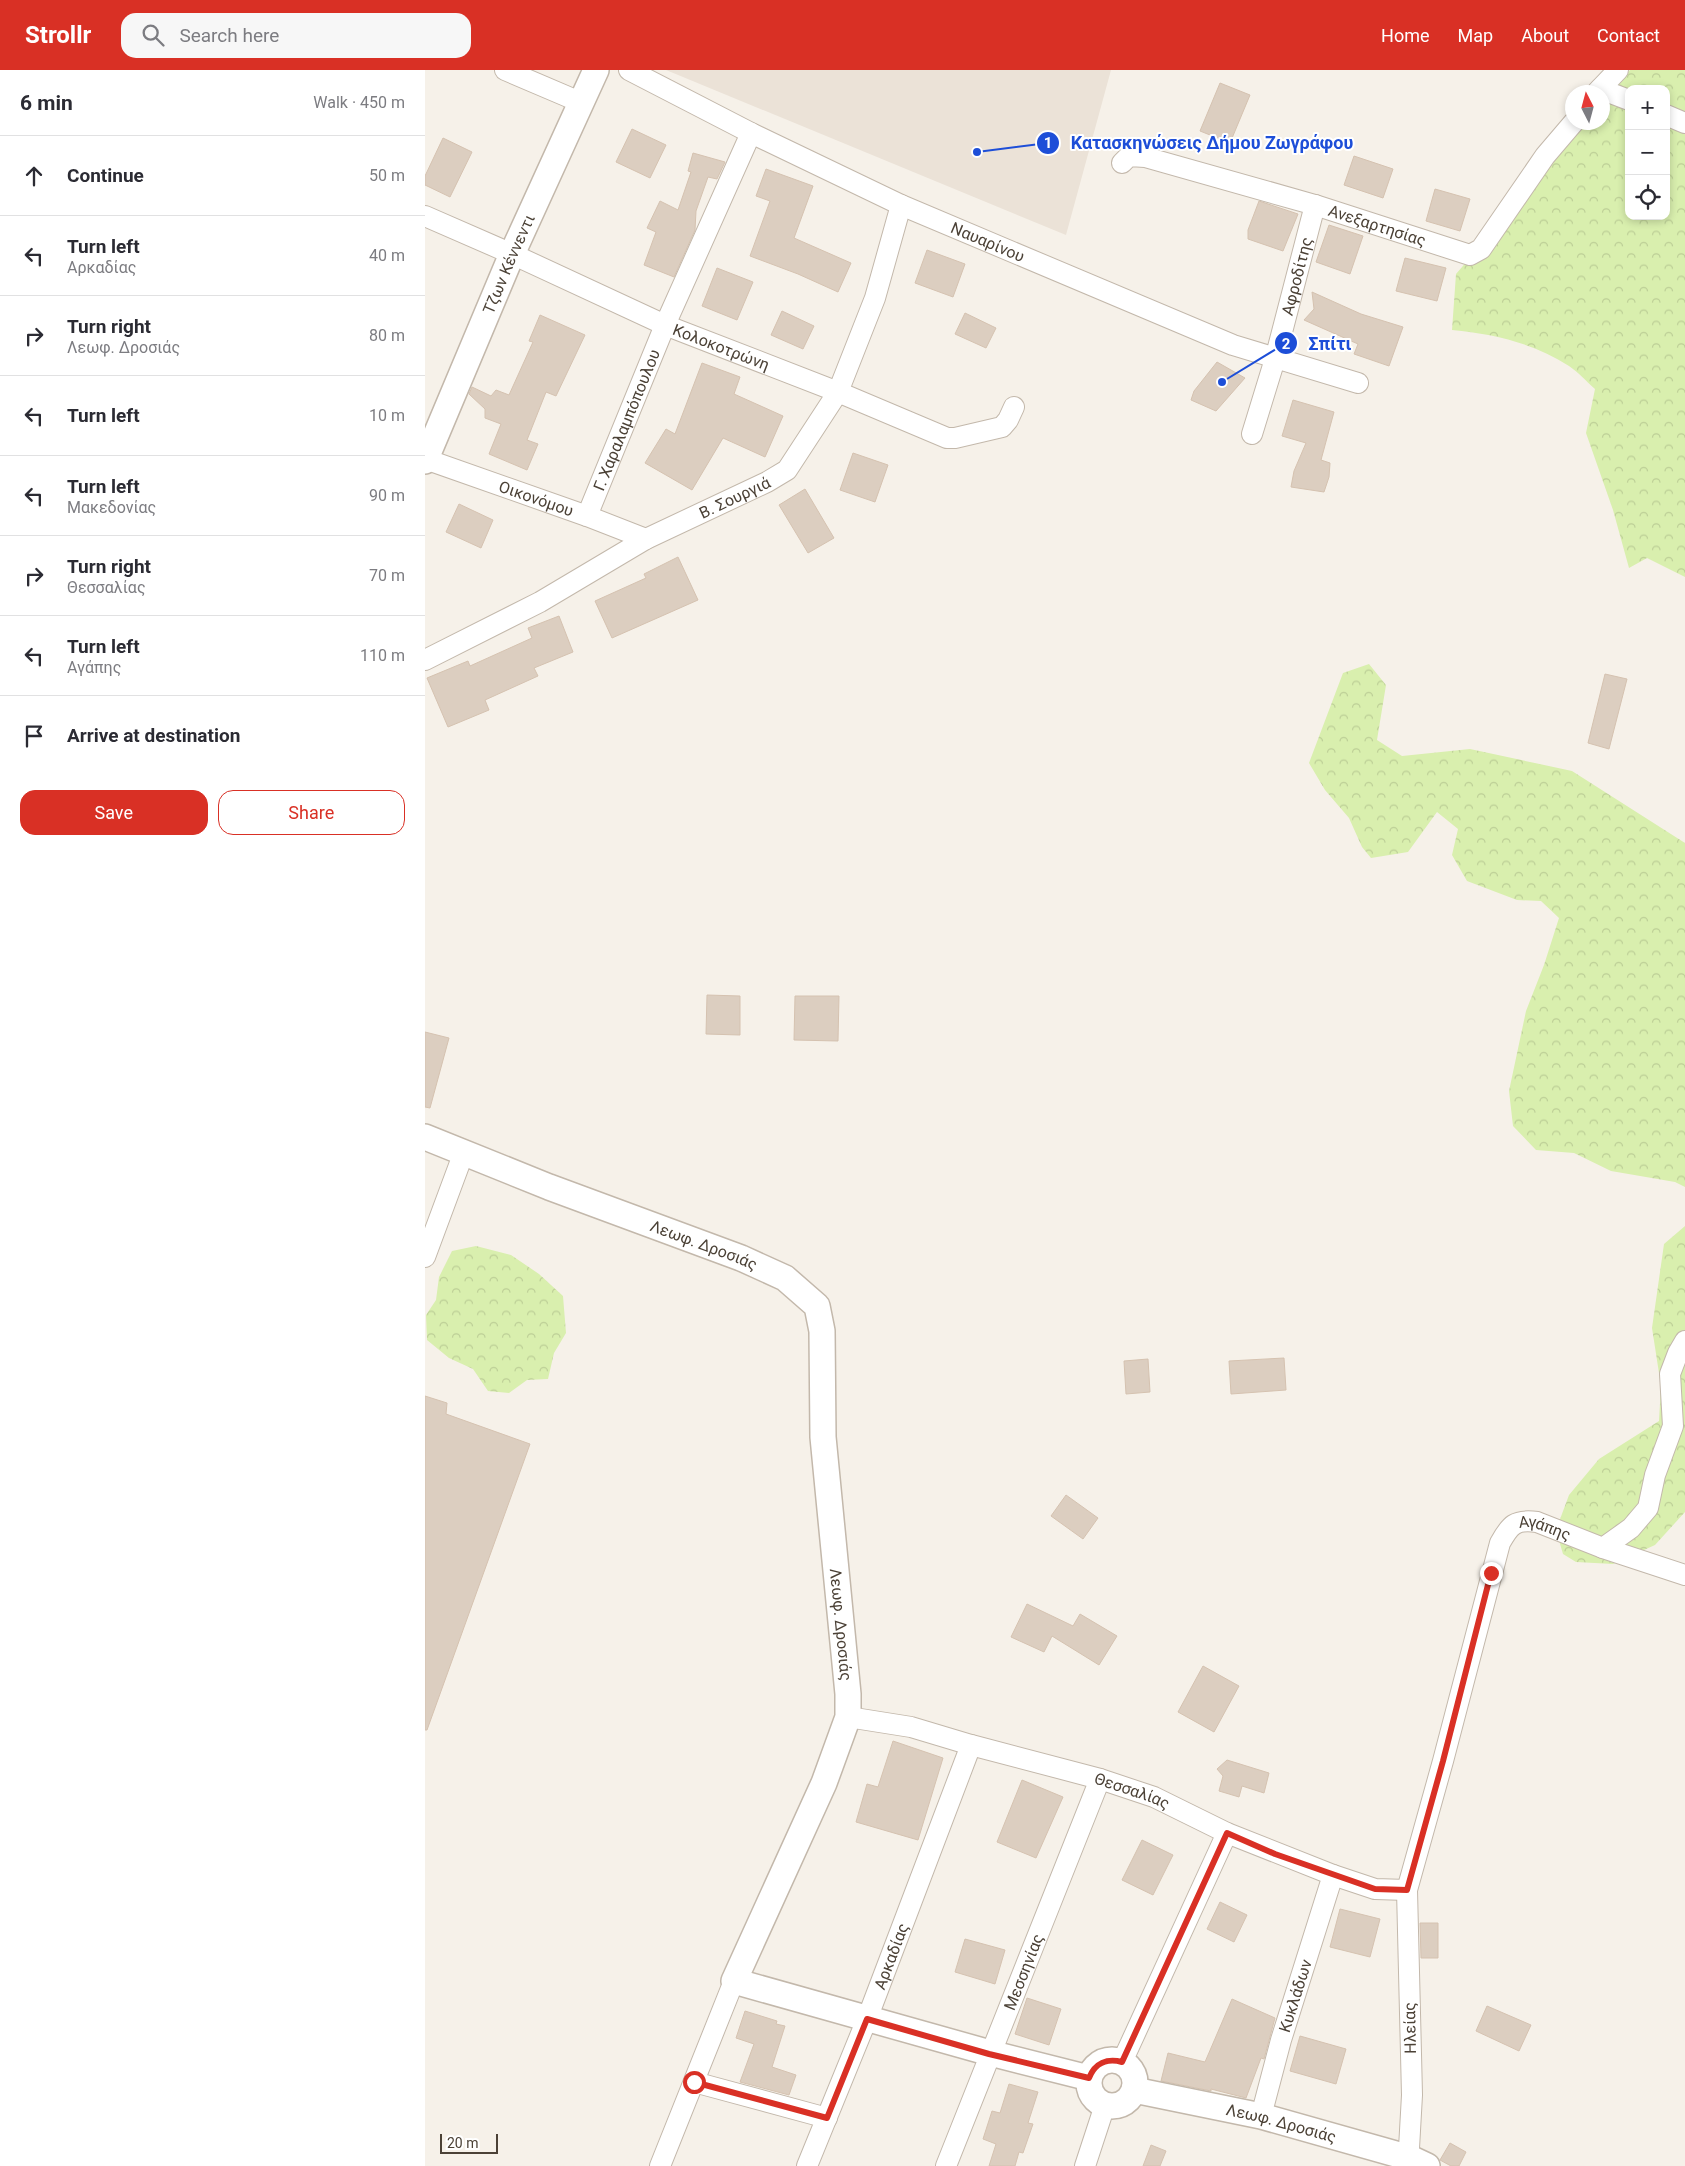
<!DOCTYPE html>
<meta charset="utf-8">
<style>
:root{--surface:#fff;--page:#f7f7f7;--text:#2b2b33;--muted:#7c7c81;--line:#e1e1e2;--accent:#d93025}
body{margin:0;font-family:Roboto,sans-serif;background:var(--page);color:var(--text)}
.controls{position:absolute;right:15px;top:15px;display:grid;overflow:hidden;border-radius:10px;box-shadow:0 2px 8px #0003}
.controls button{width:45px;height:45px;display:grid;place-items:center;padding:0;border:0;border-bottom:1px solid var(--line);background:var(--surface);color:var(--text);font:25px sans-serif}
.compass{position:absolute;left:1140px;top:15px;width:45px;height:45px;border-radius:50%;background:var(--surface);box-shadow:0 2px 8px #0003;rotate:354deg}
.scale{position:absolute;left:15px;bottom:12px;width:58px;box-sizing:border-box;padding-left:5px;border:2px solid #4b4136;border-top:0;font-size:14px;line-height:18px;white-space:nowrap;color:#4b4136;-webkit-text-stroke:4px #fff;paint-order:stroke}
.stop{position:absolute;width:15px;height:15px;margin:-11px;border:4px solid #d93025;border-radius:50%;background:#fff}
.stop.end{background:#d93025;border-color:#fff;box-shadow:0 1px 5px #0008}
.list{margin:0;padding:0;list-style:none}
h2{display:flex;justify-content:space-between;align-items:center;height:65px;margin:0;padding:0 20px;font-size:21px}
h2 small{font-size:16px;font-weight:400;color:var(--muted)}
.list li{display:grid;grid-template-columns:32px 1fr auto;gap:15px;align-items:center;box-sizing:border-box;height:80px;padding:0 20px;border-top:1px solid var(--line)}
.list b{display:block;font-size:19px;white-space:nowrap}
.list p{margin:0;font-size:16px;white-space:nowrap;color:var(--muted)}
.list em{font-size:16px;font-style:normal;color:var(--muted)}
.actions{display:flex;gap:10px;padding:15px 20px}
.actions a{flex:1;padding:11px 0;border:1px solid var(--accent);border-radius:15px;text-align:center;font-size:18px;color:var(--accent)}
.actions .main{background:var(--accent);color:#fff}
.icon{flex:none;width:28px;height:28px;fill:none;stroke:currentColor;stroke-width:2;stroke-linecap:round;stroke-linejoin:round}
.map{position:relative;flex:none;width:1260px;height:2096px;overflow:hidden}
header{display:flex;align-items:center;gap:30px;box-sizing:border-box;height:70px;padding:0 25px;background:var(--accent);color:#fff}
header strong{font-size:24px}
nav{display:flex;gap:28px;margin-inline-start:auto;font-size:18px}
.search{width:350px;height:45px;background:var(--page);display:flex;align-items:center;gap:12px;box-sizing:border-box;padding:0 18px;border-radius:15px;color:var(--muted);font-size:19px}
main{display:flex}
aside{flex:1;background:var(--surface)}
.map>svg:first-child{display:block}
.residential{fill:#ebe2d7}
.forest{fill:url(#forest-crowns);fill-rule:evenodd}
.building{fill:#dccec0;stroke:#d5c2b0}
.lines{fill:none;stroke-linecap:round;stroke-linejoin:round}
.minor-casing{stroke:#c3b8ab;stroke-width:22}
.tertiary-casing{stroke:#c3b8ab;stroke-width:28}
.minor{stroke:#fff;stroke-width:20}
.tertiary{stroke:#fff;stroke-width:25}
.route{stroke:#d93025;stroke-width:6}
.labels{text-anchor:middle;dominant-baseline:central;stroke-width:4;stroke-linejoin:round;paint-order:stroke}
.street-label{font-size:16px;fill:#4b4136;stroke:#fff}
.leader{fill:none;stroke:#1d4ed8;stroke-width:2}
.callout-dot{fill:#1d4ed8;stroke:#fff;stroke-width:2}
.mark-label{font-size:15px;text-anchor:middle;font-weight:bold;fill:#fff}
.callout-label{font-size:18px;text-anchor:middle;font-weight:bold;fill:#1d4ed8;stroke:#fff;stroke-width:4;stroke-linejoin:round;paint-order:stroke}
</style>
<header>
<strong>Strollr</strong>
<div class="search"><svg class="icon" aria-label="search" viewBox="0 0 24 24"><circle cx="10" cy="10" r="6"/><path d="M15 15l6 6"/></svg>Search here</div>
<nav><a>Home</a><a>Map</a><a>About</a><a>Contact</a></nav>
</header>
<main>
<aside>
<h2>6 min<small>Walk · 450 m</small></h2>
<ul class="list">
<li><svg class="icon" aria-label="ahead" viewBox="0 0 24 24"><path d="M12 20V5M6 11l6-6 6 6"/></svg><div><b>Continue</b></div><em>50 m</em></li>
<li><svg class="icon" aria-label="left" viewBox="0 0 24 24"><path d="M17 20v-9H6M10 6l-5 5 5 5"/></svg><div><b>Turn left</b><p>Αρκαδίας</p></div><em>40 m</em></li>
<li><svg class="icon" aria-label="right" viewBox="0 0 24 24"><path d="M7 20v-9h11M14 6l5 5-5 5"/></svg><div><b>Turn right</b><p>Λεωφ. Δροσιάς</p></div><em>80 m</em></li>
<li><svg class="icon" aria-label="left" viewBox="0 0 24 24"><path d="M17 20v-9H6M10 6l-5 5 5 5"/></svg><div><b>Turn left</b></div><em>10 m</em></li>
<li><svg class="icon" aria-label="left" viewBox="0 0 24 24"><path d="M17 20v-9H6M10 6l-5 5 5 5"/></svg><div><b>Turn left</b><p>Μακεδονίας</p></div><em>90 m</em></li>
<li><svg class="icon" aria-label="right" viewBox="0 0 24 24"><path d="M7 20v-9h11M14 6l5 5-5 5"/></svg><div><b>Turn right</b><p>Θεσσαλίας</p></div><em>70 m</em></li>
<li><svg class="icon" aria-label="left" viewBox="0 0 24 24"><path d="M17 20v-9H6M10 6l-5 5 5 5"/></svg><div><b>Turn left</b><p>Αγάπης</p></div><em>110 m</em></li>
<li><svg class="icon" aria-label="arrive" viewBox="0 0 24 24"><path d="M6 21V4h12l-3 4 3 4H6"/></svg><div><b>Arrive at destination</b></div></li>
</ul>
<div class="actions"><a class="main">Save</a><a>Share</a></div>
</aside>
<div class="map">
<svg width="1260" height="2096" viewBox="0 0 1260 2096">
<defs>
<pattern id="forest-crowns" width="20" height="18" patternUnits="userSpaceOnUse" patternTransform="scale(1.25)"><rect width="20" height="18" fill="#d9efae"/><path d="M2 6a3 3 0 1 1 6 0M12 15a3 3 0 1 1 6 0" fill="none" stroke="#bcce96"/></pattern>
</defs>
<rect width="100%" height="100%" fill="#f6f1e9"/>
<path class="residential" d="M241,0H686L641,165Z"/>
<path class="forest" d="M1205,0H1260V507L1222,488L1204,498L1188,440L1161,363L1170,319C1161,311 1153,302 1144,296C1108,273 1069,264 1027,260L1031,204L1161,53L1178,52V32ZM1204,19H1241V146H1204Z
M944,594L961,615L952,670L977,686L1045,679L1147,701L1260,773V1117L1250,1112L1186,1101L1149,1083L1111,1080L1088,1056L1084,1021L1101,941L1119,895L1134,848L1116,831L1092,830L1042,811L1027,785L1033,759L1012,742L983,782L946,788L937,777L924,748L900,720L884,693L918,603Z
M1260,1156V1442L1230,1475L1188,1494L1151,1492L1138,1484L1131,1460L1144,1425L1174,1389L1234,1351L1236,1316L1227,1258L1239,1174Z
M51,1176L86,1185L114,1204L138,1226L141,1263L129,1283L123,1309L102,1310L84,1323L63,1321L48,1299L24,1288L2,1270L1,1245L11,1230L14,1207L27,1181Z"/>
<path class="building" d="M795,13L825,25L805,73L775,61Z
M207,59L241,75L225,108L191,92Z
M18,68L47,82L25,127L0,115V106Z
M268,83L300,92L292,109L283,107L271,141L270,160L249,207L219,195L231,162L222,158L235,131L253,140L266,102L263,101Z
M929,86L968,99L958,128L919,115Z
M341,99L388,116L369,168L426,193L413,222L373,204L325,186L345,131L331,126Z
M1010,119L1045,129L1035,161L1001,151Z
M834,131L873,144L858,181L823,169V160Z
M904,155L938,166L925,204L891,192Z
M502,180L540,194L528,227L490,213Z
M980,188L1021,198L1012,231L971,221Z
M292,198L328,212L312,250L277,236Z
M887,222L936,244L978,257L964,296L929,284L933,274L879,250L889,239Z
M357,241L389,256L378,279L346,265Z
M540,243L571,258L561,278L530,264Z
M115,245L160,265L131,326L121,322L102,370L113,374L102,400L64,384L76,354L60,348V339L44,324L47,317L66,326L71,320L84,325L108,272L104,271Z
M792,292L820,308L791,341L766,330L769,321Z
M277,293L315,307L309,324L358,346L340,387L298,368L267,420L220,393L241,359L250,364Z
M868,330L909,342L896,390L905,393L904,407L899,422L866,417L869,401L881,373L857,366Z
M428,383L463,395L450,432L415,420Z
M380,419L409,468L383,483L354,435Z
M34,434L68,450L56,478L21,462Z
M253,487L273,530L187,568L170,531L221,508L219,504Z
M134,546L148,582L109,598L113,606L60,630L64,640L23,657L2,608L43,591L45,596L107,568L103,558Z
M1180,604L1202,609L1184,679L1163,673Z
M282,925L315,926V965L281,964Z
M370,926H414L413,971L369,970Z
M0,962L24,968L5,1038L0,1037Z
M859,1288L861,1320L806,1324L804,1291Z
M723,1289L725,1322L701,1324L699,1291Z
M0,1326L22,1333L21,1344L105,1374L2,1660H0Z
M641,1425L673,1448L658,1469L626,1446Z
M602,1534L648,1556L655,1544L692,1566L674,1595L627,1566L619,1582L586,1567Z
M778,1596L814,1616L789,1662L753,1642Z
M468,1671L518,1688L493,1770L431,1752L442,1714L453,1717Z
M802,1690L844,1703L839,1723L817,1716L814,1727L794,1721L798,1706L792,1699Z
M597,1710L638,1727L611,1788L572,1772Z
M717,1770L748,1785L728,1825L697,1810Z
M795,1832L822,1845L809,1872L782,1859Z
M915,1839L955,1849L945,1887L905,1877Z
M995,1853H1013V1888H996Z
M540,1869L580,1880L570,1914L530,1902Z
M602,1928L636,1939L624,1975L590,1964Z
M807,1929L850,1948L839,1989L836,1988L821,2028L786,2019V2021L736,2011L743,1983L780,1992Z
M1062,1936L1106,1955L1094,1981L1051,1961Z
M320,1941L352,1951L351,1954L360,1956L347,1997L371,2005L364,2025L315,2012L329,1974L311,1968Z
M875,1966L921,1979L911,2014L865,2001Z
M584,2014L613,2022L603,2053L608,2054L598,2083L594,2082L590,2096H564L571,2074L558,2069L567,2041L575,2043Z
M1025,2073L1041,2082L1034,2096H1026L1015,2090Z
M726,2075L741,2081L735,2096H718Z"/>
<g class="lines">
<defs>
<g id="minor">
<path d="M80,0L155,32"/>
<path id="s1" d="M204,0L326,63L476,135L808,275L933,313"/>
<path d="M1175,19L1204,30"/>
<path d="M1172,22L1193,0"/>
<path d="M1241,45L1260,53"/>
<path id="s2" d="M697,93L704,86L720,87L890,135L1045,185L1056,179L1120,86L1149,52"/>
<path id="s3" d="M0,146L87,184L240,255L413,322L522,368H530L577,357L583,350L589,337"/>
<path id="s4" d="M827,364L850,289L890,135"/>
<path id="s5" d="M0,389L162,446L221,469"/>
<path id="s6" d="M162,446L240,255L326,63"/>
<path id="s7" d="M0,590L115,532L221,469L342,412L362,400L413,322L450,228L476,135"/>
<path d="M0,1187L39,1082"/>
<path d="M1178,1478L1260,1505"/>
<path id="s8" d="M423,1647L486,1657L546,1675L675,1709L729,1727L802,1763L908,1805L950,1819L982,1820"/>
<path d="M697,1992L802,1763"/>
<path d="M269,2012L402,2048"/>
<path id="s9" d="M836,2046L856,1970L908,1805"/>
<path d="M235,2096L309,1911"/>
<path id="s10" d="M382,2096L442,1949L546,1675"/>
<path id="s11" d="M521,2096L675,1709"/>
<path d="M660,2096L680,2035"/>
<path id="s12" d="M983,2096L987,2025L982,1820L1018,1691L1075,1473C1085,1455 1090,1449 1112,1452L1178,1478L1206,1458L1223,1438L1230,1405L1248,1356L1245,1304L1253,1283L1260,1271"/>
</g>
<g id="tertiary">
<path id="s13" d="M0,391L87,184L171,0"/>
<path id="s14" d="M0,1067L124,1117L316,1188L360,1208L392,1236L397,1261L398,1367L423,1624V1647L399,1713L309,1911L565,1983L664,2008"/>
<circle cx="687" cy="2013" r="23"/>
<path id="s15" d="M709,2020L836,2046L985,2088L1002,2096"/>
</g>
</defs>
<use href="#minor" class="minor-casing"/>
<use href="#tertiary" class="tertiary-casing"/>
<use href="#minor" class="minor"/>
<use href="#tertiary" class="tertiary"/>
</g>
<g class="lines">
<path class="route" d="M269,2012L402,2048L442,1949L564,1984L664,2008C670,1993 682,1988 697,1992L802,1763L850,1784L950,1819L982,1820L1018,1691L1066,1503"/>
</g>
<g class="labels">
<g class="street-label">
<text stroke="none"><textPath href="#s2" startOffset="268">Ανεξαρτησίας</textPath></text>
<text stroke="none"><textPath href="#s1" startOffset="398">Ναυαρίνου</textPath></text>
<text stroke="none"><textPath href="#s13" startOffset="214">Τζων Κέννεντι</textPath></text>
<text stroke="none"><textPath href="#s4" startOffset="164">Αφροδίτης</textPath></text>
<text stroke="none"><textPath href="#s3" startOffset="324">Κολοκοτρώνη</textPath></text>
<text stroke="none"><textPath href="#s6" startOffset="104">Γ. Χαραλαμπόπουλου</textPath></text>
<text stroke="none"><textPath href="#s7" startOffset="350">Β. Σουργιά</textPath></text>
<text stroke="none"><textPath href="#s5" startOffset="118">Οικονόμου</textPath></text>
<text stroke="none"><textPath href="#s14" startOffset="299">Λεωφ. Δροσιάς</textPath></text>
<text stroke="none"><textPath href="#s12" startOffset="691">Αγάπης</textPath></text>
<text stroke="none"><textPath href="#s14" startOffset="749">Λεωφ. Δροσιάς</textPath></text>
<text stroke="none"><textPath href="#s8" startOffset="294">Θεσσαλίας</textPath></text>
<text stroke="none"><textPath href="#s10" startOffset="226">Αρκαδίας</textPath></text>
<text stroke="none"><textPath href="#s11" startOffset="209">Μεσσηνίας</textPath></text>
<text stroke="none"><textPath href="#s9" startOffset="125">Κυκλάδων</textPath></text>
<text transform="translate(985 1958) rotate(-91)">Ηλείας</text>
<text stroke="none"><textPath href="#s15" startOffset="151">Λεωφ. Δροσιάς</textPath></text>
</g>
</g>
<path class="leader" d="M552 82L623 73M797 312L861 273"/>
<g class="callout-dot">
<circle cx="552" cy="82" r="5"/>
<circle cx="797" cy="312" r="5"/>
<circle cx="623" cy="73" r="12"/>
<circle cx="861" cy="273" r="12"/>
</g>
<g class="mark-label">
<text x="623" y="78">1</text>
<text x="861" y="279">2</text>
</g>
<g class="callout-label">
<text x="787" y="79">Κατασκηνώσεις Δήμου Ζωγράφου</text>
<text x="905" y="280">Σπίτι</text>
</g>
</svg>
<div class="controls">
<button>+</button>
<button>−</button>
<button><svg class="icon" aria-label="locate" viewBox="0 0 24 24"><circle cx="12" cy="12" r="6"/><path d="M12 2v4M12 18v4M2 12h4M18 12h4"/></svg></button>
</div>
<svg class="compass" viewBox="-18 -18 36 36"><path d="M0-13l5 13h-10z" fill="#e53935"/><path d="M0 13l5-13h-10z" fill="#7c7c81"/></svg>
<div class="scale">20 m</div>
<div class="stop" style="left:269px;top:2012px"></div>
<div class="stop end" style="left:1066px;top:1503px"></div>
</div>
</main>
